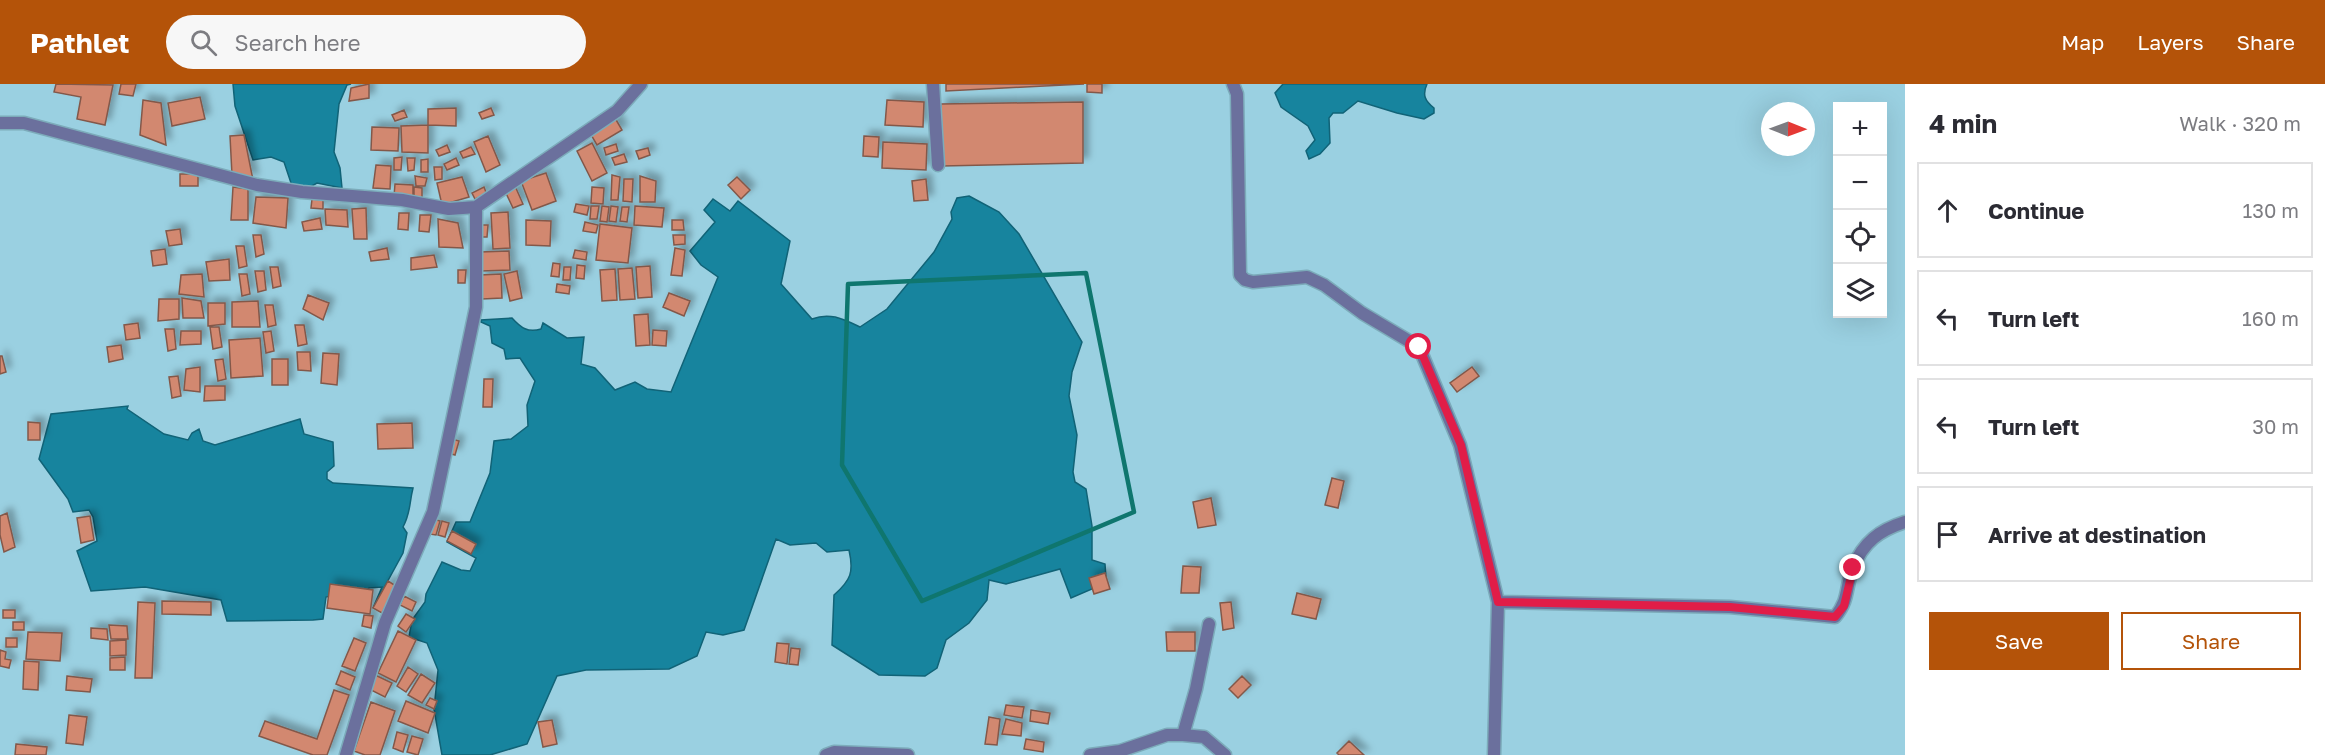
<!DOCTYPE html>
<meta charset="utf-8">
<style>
:root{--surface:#fff;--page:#f7f7f7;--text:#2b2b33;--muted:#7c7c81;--line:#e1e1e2;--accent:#b45309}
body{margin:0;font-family:"Golos Text",sans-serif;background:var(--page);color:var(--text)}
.controls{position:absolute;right:18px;top:18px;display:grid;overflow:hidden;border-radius:0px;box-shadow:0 6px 24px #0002}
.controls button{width:54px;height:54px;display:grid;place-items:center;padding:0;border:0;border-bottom:2px solid var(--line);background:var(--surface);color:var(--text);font:30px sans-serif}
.compass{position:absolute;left:1761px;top:18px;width:54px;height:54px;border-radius:50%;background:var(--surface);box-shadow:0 6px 24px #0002;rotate:91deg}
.stop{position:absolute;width:18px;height:18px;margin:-14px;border:4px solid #e11d48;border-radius:50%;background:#fff}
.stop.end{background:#e11d48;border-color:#fff;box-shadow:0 2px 6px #0008}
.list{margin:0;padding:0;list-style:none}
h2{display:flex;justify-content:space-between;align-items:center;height:78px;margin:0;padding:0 24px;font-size:26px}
h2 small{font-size:20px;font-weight:400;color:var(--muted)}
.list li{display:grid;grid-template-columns:39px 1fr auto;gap:18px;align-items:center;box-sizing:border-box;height:96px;margin:0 12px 12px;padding:0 12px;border:2px solid var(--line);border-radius:0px}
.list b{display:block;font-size:22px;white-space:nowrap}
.list em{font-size:20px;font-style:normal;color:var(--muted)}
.actions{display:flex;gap:12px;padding:18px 24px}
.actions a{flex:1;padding:14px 0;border:2px solid var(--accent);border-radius:0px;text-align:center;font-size:21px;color:var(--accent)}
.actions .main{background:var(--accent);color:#fff}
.icon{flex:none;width:33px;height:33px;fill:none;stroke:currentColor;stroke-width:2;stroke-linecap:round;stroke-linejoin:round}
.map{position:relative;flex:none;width:1905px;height:671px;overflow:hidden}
header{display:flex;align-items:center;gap:36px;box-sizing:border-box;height:84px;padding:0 30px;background:var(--accent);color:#fff}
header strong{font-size:28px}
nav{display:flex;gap:33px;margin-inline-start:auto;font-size:21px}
.search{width:420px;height:54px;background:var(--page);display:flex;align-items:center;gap:15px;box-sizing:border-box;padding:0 21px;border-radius:33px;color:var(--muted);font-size:22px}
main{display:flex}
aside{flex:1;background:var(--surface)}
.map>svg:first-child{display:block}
.water{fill:#17849e;stroke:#116377;stroke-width:1.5}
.building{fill:#d28870;stroke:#83584a;stroke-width:1.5;filter:url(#shadow)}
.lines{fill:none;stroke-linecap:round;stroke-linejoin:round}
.street-casing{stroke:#7cabba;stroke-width:15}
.street{stroke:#6b709d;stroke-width:12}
.route{stroke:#e11d48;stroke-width:8}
.marked{fill:none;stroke:#0f766e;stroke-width:4.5;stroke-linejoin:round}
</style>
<header>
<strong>Pathlet</strong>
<div class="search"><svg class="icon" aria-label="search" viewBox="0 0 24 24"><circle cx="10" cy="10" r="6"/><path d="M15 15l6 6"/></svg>Search here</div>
<nav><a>Map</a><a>Layers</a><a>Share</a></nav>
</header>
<main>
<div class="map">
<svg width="1905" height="671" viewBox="0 0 1905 671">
<defs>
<filter id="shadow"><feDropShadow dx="5.5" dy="-5.5" stdDeviation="3" flood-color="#0004"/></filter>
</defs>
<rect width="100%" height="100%" fill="#9ad0e1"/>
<path class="water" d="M233,0H351L347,1L339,20L334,68L340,84L342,104L317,99L310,103L293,105L284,78L271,73L253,76L235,22Z
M1283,0H1427C1422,11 1425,17 1434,24V29L1424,35L1397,29L1358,17L1343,29H1333L1329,34L1330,59L1320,70L1309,75L1306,67L1315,56L1308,42L1281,23L1275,9Z
M969,112L999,128L1019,150L1082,258L1072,288L1069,312L1077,351L1073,388L1075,398L1086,405L1092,442V476L1105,480L1106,494L1099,502L1071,514L1060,485L1006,500L989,496L987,516L969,539L946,556L937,584L925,592L879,591L832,561L834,511C851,496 854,488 849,466L827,468L816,459L790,461L776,455L744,546L723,551L706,548L697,572L669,585L586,586L557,592L527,660L490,671H442L434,625L438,586L427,559L409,553L412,536L425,518L426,510L442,478L461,486L470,487L476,474L447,458L456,438H470L490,389L494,357L511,355L528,342L527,321L535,297L520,274L506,275L504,265L492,259L490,242L481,238V236L512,234C521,244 528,249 541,245L543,239L567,254L584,253L581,280L595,284L615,306L635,298L647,305L671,308L718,193L701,181L690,167L715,138L704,126L713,115L730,127L738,117L790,157L781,200L812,235C830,228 843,235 860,243L887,225L934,168L952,135L951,128L957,114Z
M128,322L127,325L164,350L188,356L192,349L199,345L203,357L215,361L300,335L304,350L333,358L334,382L327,388V395L333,399L413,404C409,420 411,428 403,443L407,449L403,469L373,524L382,503L369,504L362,515L335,511L326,513L323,535L313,536L227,537L221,516L145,503L91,507L77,467L97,457L93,433L89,426L73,428L68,415L39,375L51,330Z"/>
<path class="building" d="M56,0L113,1L105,41L77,35L81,13L54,8Z
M121,0H136L133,12L119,10Z
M369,0V14L349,17L351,4Z
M946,0H1084L946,7Z
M1087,0H1102V9L1087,8Z
M200,13L205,35L172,42L168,19Z
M143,16L161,19L166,61L140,51Z
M887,16L924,18L923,43L885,41Z
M1083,18V79L942,82L941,20Z
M456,24V42L428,41V25Z
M491,24L494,31L482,35L479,29Z
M404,26L407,33L395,37L392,31Z
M615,34L622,46L597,61L590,49Z
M428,41V69L402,68L401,42Z
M372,43L399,44L398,67L371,66Z
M244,51L253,96L232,91L230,52Z
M488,52L500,81L486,88L474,58Z
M864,52L879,53L878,73L863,72Z
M883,58L927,60L926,86L882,84Z
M592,59L607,89L592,97L577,67Z
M616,60L618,67L606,71L604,64Z
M447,61L450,68L439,72L436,66Z
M471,63L475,70L463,74L460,68Z
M648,64L650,71L639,75L636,67Z
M624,70L627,78L615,81L612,74Z
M402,73L401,86H394V74Z
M407,74H415L414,86L408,87Z
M456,74L459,81L447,86L444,80Z
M428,75V88H421V76Z
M376,81L391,82L390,105L373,104Z
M434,83H442V95L435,96Z
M546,89L556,117L532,126L521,97Z
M180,90H198V102H180Z
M612,91L620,93L618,116H611Z
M415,92L427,94L425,102H416Z
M640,92L656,97L655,118H640Z
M462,93L469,113L442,121L437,99Z
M737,93L750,106L741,115L728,101Z
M624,95H633L632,118L623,117Z
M926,95L928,116L914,117L912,97Z
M395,100L413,101V114L394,112Z
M515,102L523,120L513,124L505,107Z
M233,103L248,105V136H231Z
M414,103L422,104V117H414Z
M484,103L487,111L475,115L472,109Z
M592,103L604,104L603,120L591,119Z
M256,113L288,114L286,144L253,139Z
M312,115L323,116V125L311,124Z
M576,120L589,122L587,131L574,128Z
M591,122H599L597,135H590Z
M602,122L609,123L607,138L600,137Z
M611,122L618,123L616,138L609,137Z
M635,122L664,124L662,143L634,141Z
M622,123H629L627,138L620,137Z
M366,124L367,155H354L352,125Z
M325,125L347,126L348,143L326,141Z
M508,128L510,164L493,165L491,129Z
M399,129H409L408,146L398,145Z
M420,131H431L429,148L419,147Z
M320,134L322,145L304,147L302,138Z
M438,135L458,139L463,164L439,163Z
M526,136L551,137L550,162L526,161Z
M672,136H683L684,146H672Z
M585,138L598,141L596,149L583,147Z
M600,140L632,144L628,179L596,176Z
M480,141H488L487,153H480Z
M180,145L182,160L169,162L166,147Z
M253,151H261L264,170L256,173Z
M673,151H685V160L674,161Z
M236,162H244L247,182L239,184Z
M387,164L389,175L371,177L369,168Z
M675,164L685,166L682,192L671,191Z
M165,165L167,180L153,182L151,167Z
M575,166L587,168L586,176L573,174Z
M509,167L510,186L481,187L480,168Z
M434,171L437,183L411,186V174Z
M229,175L230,196L209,197L206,178Z
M553,179L560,180L559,193L551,192Z
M577,181L585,182L584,195L576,194Z
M650,182L652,213L638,214L636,183Z
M270,183H278L281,202L273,204Z
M564,183H571L570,196H563Z
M632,184L635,215L620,216L618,185Z
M615,185L617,216L602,217L600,186Z
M458,186H466L465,199H458Z
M255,187H264L266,206L258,208Z
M517,187L522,214L510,217L504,190Z
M202,190L204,213L179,210L181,191Z
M239,190H247L250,210L242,212Z
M501,190L502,214L482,215L480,191Z
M557,200L570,202L569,210L556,208Z
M669,209L690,217L684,232L663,223Z
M308,211L329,219L323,236L303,225Z
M182,214L201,217L204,234H183Z
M159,215H179V235L158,237Z
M258,217L260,243H232V218Z
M208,219H225V240L208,242Z
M265,221H273L276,241L268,243Z
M648,230L650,261L636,262L634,231Z
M138,239L140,254L126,256L124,241Z
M295,241H304L307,260L298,262Z
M210,243H219L222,263L213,265Z
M165,245H174L176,265L168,267Z
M653,246L667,247L666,262L652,261Z
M181,247H201V260L180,261Z
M271,247L274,267L266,269L263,248Z
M260,254L263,292L231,294L229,256Z
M121,261L123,275L109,278L107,263Z
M297,268H310L311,287L298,286Z
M323,269L339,270L337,301L321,299Z
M0,272H2L6,288L0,290Z
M223,275L226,295L218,297L215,276Z
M272,275H288V301H272Z
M200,283V308L184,306L186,285Z
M1472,283L1479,292L1457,308L1450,299Z
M178,292L181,312L172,314L169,293Z
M484,295H493L492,323H483Z
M205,302H225V316L204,317Z
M28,338L40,339V356H28Z
M412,339L413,364L378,365L377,340Z
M452,355L459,357L455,371L448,369Z
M1332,394L1344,397L1338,424L1325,421Z
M1211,414L1216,441L1198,444L1193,418Z
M7,429L15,463L4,468L0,451V432Z
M90,432L94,456L81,459L77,434Z
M433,435L440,437L436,451L429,450Z
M442,437L449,439L445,453L438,451Z
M452,447L476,460L471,470L447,457Z
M1183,482L1201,483L1199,509H1181Z
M1105,489L1110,505L1094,510L1089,494Z
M388,497L396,502L382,529L373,524Z
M330,500L373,506L370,530L327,524Z
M1297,509L1321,515L1316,535L1292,530Z
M404,512L416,518L412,527L400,521Z
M162,517L211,518V531L162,530Z
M138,518L155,519L152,594H135Z
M1231,518L1234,544L1223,546L1220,519Z
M3,526H15V534H3Z
M406,530L415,535L406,548L398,542Z
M364,531L373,532L371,544L362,542Z
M13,538H24V546H13Z
M109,541L127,542L128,555H111Z
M91,544L107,545L108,556L91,554Z
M398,547L416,556L396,598L378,589Z
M28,548L62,549L60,577L26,575Z
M1166,548H1195V567H1167Z
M6,554H17V563H6Z
M354,554L366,559L355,587L342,582Z
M126,556V571L110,572V557Z
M777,559L789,560L787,580L775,578Z
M791,564L800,565L798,581L789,580Z
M0,566L6,568L5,575L11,576L9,584L0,582Z
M125,573V586H110V574Z
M24,577L39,578L38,606L23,605Z
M408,583L418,590L406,608L397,602Z
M341,587L355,593L350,606L336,600Z
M373,590L392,599L385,613L367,604Z
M421,590L435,599L422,619L408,611Z
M67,592L92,595L90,608L66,606Z
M1242,592L1251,601L1238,614L1229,605Z
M334,606L349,611L327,671H313L259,652L265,637L317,655Z
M430,614L437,617L434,625L426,621Z
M406,617L435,629L428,649L398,637Z
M371,618L395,627L380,671H365L354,667Z
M1006,621L1024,623L1022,634L1004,631Z
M1031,626L1050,629L1048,640L1030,637Z
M69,631L87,633L83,661L66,659Z
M989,633L1000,635L997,661L985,660Z
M1006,635L1022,639L1021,652L1002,650Z
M552,636L557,660L543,663L538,638Z
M397,648L408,651L403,668L393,664Z
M412,652L423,655L418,671L407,668Z
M1026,655L1044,658L1043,668L1024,665Z
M1349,657L1364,671H1339L1337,669Z
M16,660L47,663L46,671H15Z"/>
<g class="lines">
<defs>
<path id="street" d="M933,0L938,81
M1233,0L1237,10L1240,191L1245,196L1253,198L1307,193L1324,201L1362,229L1419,263L1460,361L1498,518L1494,671
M0,39H24L257,101L302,108L402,116L449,125L476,123L617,27L641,0
M1498,518L1730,523L1835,533C1850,515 1845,503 1853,484C1863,458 1880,446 1905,438
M1183,651L1196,605L1209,540
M346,671L385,539L433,428L476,223V123
M826,671L834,668L908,671
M1090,671L1120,667L1167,651H1183L1204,653L1225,671"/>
</defs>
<use href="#street" class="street-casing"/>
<use href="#street" class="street"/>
</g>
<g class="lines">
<path class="route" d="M1419,263L1461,361L1498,518L1730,523L1835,533L1844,522L1853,484"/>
</g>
<path class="marked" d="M1086,189L1134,428L922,517L842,381L848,200Z"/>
</svg>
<div class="controls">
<button>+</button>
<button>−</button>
<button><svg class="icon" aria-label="locate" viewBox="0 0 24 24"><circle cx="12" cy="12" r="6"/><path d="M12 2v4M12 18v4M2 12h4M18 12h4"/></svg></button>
<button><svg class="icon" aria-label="layers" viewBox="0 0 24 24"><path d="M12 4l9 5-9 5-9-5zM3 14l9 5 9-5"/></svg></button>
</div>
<svg class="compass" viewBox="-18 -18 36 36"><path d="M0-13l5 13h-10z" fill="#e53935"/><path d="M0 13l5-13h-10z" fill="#7c7c81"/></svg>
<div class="stop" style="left:1419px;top:263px"></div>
<div class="stop end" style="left:1853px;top:484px"></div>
</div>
<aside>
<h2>4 min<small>Walk · 320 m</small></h2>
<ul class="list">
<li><svg class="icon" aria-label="ahead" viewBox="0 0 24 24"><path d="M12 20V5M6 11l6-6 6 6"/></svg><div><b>Continue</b></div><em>130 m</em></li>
<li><svg class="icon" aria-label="left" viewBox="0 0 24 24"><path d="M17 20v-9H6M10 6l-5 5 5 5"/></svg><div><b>Turn left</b></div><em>160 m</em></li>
<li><svg class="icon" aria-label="left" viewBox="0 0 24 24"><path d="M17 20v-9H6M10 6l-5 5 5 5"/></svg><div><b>Turn left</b></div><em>30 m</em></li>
<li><svg class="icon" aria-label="arrive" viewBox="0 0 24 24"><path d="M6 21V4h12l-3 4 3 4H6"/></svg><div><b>Arrive at destination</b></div></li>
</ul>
<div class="actions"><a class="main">Save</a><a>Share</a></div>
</aside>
</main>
